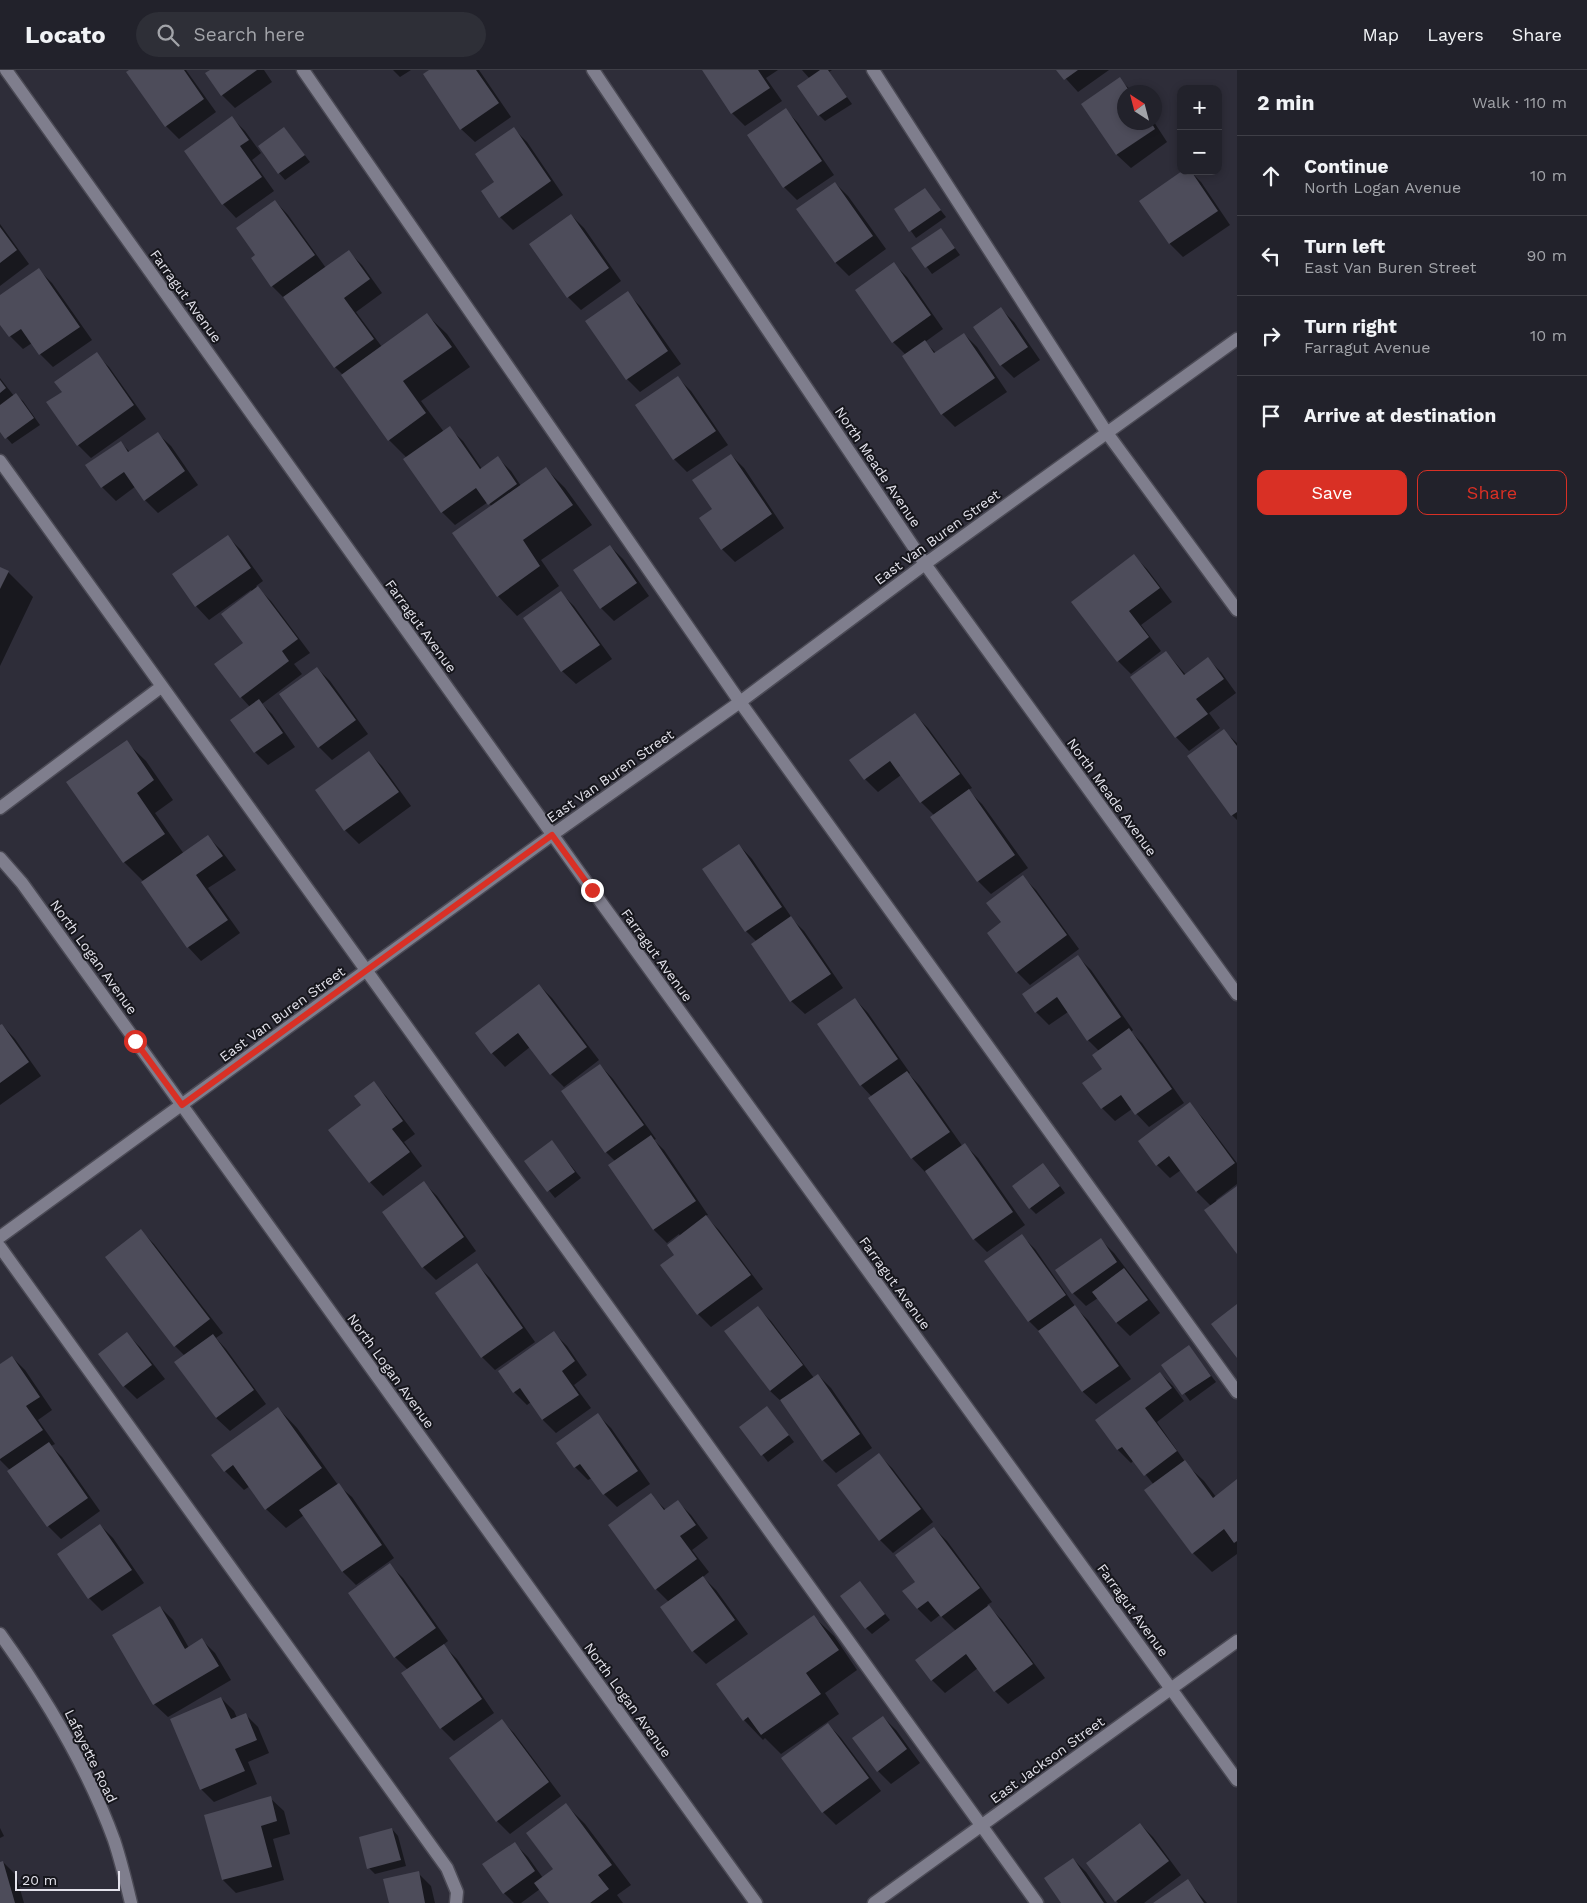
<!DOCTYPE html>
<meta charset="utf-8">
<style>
:root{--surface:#22222b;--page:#2e2f37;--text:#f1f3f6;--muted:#a2a4a9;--line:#3f3f47;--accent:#d93025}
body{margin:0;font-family:"Work Sans",sans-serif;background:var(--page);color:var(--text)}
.controls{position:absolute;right:15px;top:15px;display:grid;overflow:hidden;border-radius:10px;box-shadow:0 2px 8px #0003}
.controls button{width:45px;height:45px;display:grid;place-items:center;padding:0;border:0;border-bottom:1px solid var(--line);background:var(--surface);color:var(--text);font:25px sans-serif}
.compass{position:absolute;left:1117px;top:15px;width:45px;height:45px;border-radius:50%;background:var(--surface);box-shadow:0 2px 8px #0003;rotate:324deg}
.scale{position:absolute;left:15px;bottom:12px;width:105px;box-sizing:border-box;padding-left:5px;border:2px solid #e3e2eb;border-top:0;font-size:14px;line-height:18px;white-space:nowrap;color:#e3e2eb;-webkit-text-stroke:4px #16161c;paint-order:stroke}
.stop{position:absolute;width:15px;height:15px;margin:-11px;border:4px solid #d93025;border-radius:50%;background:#fff}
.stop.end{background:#d93025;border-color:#fff;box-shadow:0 1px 5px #0008}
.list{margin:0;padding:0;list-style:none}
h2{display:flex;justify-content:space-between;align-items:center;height:65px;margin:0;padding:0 20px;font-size:21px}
h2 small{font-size:16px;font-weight:400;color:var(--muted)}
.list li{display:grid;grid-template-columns:32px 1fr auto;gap:15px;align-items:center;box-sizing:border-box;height:80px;padding:0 20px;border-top:1px solid var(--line)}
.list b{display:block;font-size:19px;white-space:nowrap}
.list p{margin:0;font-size:16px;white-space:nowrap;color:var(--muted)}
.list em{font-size:16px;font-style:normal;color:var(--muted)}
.actions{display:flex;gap:10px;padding:15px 20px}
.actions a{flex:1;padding:11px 0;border:1px solid var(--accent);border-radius:10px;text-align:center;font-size:18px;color:var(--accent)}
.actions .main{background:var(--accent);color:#fff}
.icon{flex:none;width:28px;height:28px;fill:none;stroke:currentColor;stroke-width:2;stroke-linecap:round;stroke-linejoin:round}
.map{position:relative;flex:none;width:1237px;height:1833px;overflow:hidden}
header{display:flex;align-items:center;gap:30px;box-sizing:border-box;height:70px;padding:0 25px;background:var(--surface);border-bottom:1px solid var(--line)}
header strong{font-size:24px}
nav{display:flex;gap:28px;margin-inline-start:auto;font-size:18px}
.search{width:350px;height:45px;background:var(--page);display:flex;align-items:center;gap:12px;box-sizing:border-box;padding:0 18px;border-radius:28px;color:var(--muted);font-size:19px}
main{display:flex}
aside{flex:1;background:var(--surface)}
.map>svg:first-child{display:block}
.shadow{fill:#0007}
.building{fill:#4d4c5a}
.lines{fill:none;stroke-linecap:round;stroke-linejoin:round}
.minor-casing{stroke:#4b4a55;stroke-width:15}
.minor{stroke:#7f7e8d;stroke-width:12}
.route{stroke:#d93025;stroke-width:6}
.labels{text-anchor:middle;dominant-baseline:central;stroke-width:4;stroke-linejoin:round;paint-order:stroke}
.street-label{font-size:14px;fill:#e3e2eb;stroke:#16161c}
</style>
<header>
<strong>Locato</strong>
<div class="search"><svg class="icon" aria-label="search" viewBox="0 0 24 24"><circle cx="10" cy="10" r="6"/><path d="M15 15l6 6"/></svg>Search here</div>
<nav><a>Map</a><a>Layers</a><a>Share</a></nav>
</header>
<main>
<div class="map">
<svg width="1237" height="1833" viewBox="0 0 1237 1833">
<rect width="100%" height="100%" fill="#2e2d39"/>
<path class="shadow" d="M131,0H186L216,42L179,69L166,56Z
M212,0H264L272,12L235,38L222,25Z
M393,0H411L400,7Z
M431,0H479L511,47L475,72L461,59Z
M703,0H778L766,8L782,31L745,56L732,43Z
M802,0H832L829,2L852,34L825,51L819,45L810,9Z
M1058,0H1109L1078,22Z
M1119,9L1133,22H1124V52H1154L1167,72L1131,98L1117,85L1082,34Z
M785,39L798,53L834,105L797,130L784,117Z
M232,48L245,61L261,83L252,90L274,121L236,148L223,134L185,81Z
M284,58L310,92L285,110L279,103Z
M514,59L527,72L563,125L513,160L500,147L496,113Z
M1190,101L1201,112L1230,155L1183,187L1170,174L1141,131Z
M835,113L848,126L886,179L849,206L835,192Z
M925,120L946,147L916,168L896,140Z
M275,131L288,145L326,198L349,182L362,195L382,223L356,242L382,277L427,245L447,264L470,297L421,331L444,362L449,358L463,371L482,399L498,388L511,401L521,416L546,399L565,418L592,455L541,490L559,516L517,546L498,526L492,437L488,432L455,455L442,442L407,388L389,370L343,305L335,297L285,229L272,216L257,185Z
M571,145L584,158L621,211L581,240L568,227Z
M0,154L29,194L0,216Z
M941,159L960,185L932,204L913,178Z
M894,194L907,207L943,259L925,272L936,283L964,264L977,277L1007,322L955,357L942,344L903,287L906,285L893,272Z
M39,200L52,213L92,270L53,297L40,284L32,273L23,279L10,266L0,253V227Z
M627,223L640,236L681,294L640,322L627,309Z
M1001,239L1014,252L1040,290L1014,308L1001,295Z
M96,284L109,297L146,349L91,388L78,375L63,322Z
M0,308L14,326L16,325L23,331L40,355L12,374L0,360Z
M678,308L691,321L728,375L687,402L674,389L637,335Z
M157,363L171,376L198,415L158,443L145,430L136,416L116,431L102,417L87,396L121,373L130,382Z
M731,385L744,398L784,458L735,492L722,479L714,439Z
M228,467L241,480L263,511L256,516L271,531L310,583L294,594L302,604L262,634L272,644L295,677L268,695L255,682L250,637L241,627L244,573L253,522L251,520L209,550L196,536Z
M610,476L623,489L649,526L614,551L601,538Z
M1134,486L1147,499L1172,532L1141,555L1161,581L1131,604L1118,591L1073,532Z
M0,498L8,502L33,527L0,596Z
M561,523L574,536L612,589L576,614L562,601L524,548Z
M1166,582L1186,605L1208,589L1221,602L1236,623L1209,643L1220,658L1189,681L1176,667Z
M317,598L330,611L368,664L332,690L319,677Z
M915,645L928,658L972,718L968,720L982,734L1028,798L991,824L978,811L934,745L921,732L901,705L878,722L865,709Z
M1224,661L1237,673V750L1232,745Z
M126,672L146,691L173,730L155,743L184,784L208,767L221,780L236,800L208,818L240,863L201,891L188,877L144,812L124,792L68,713Z
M368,682L382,696L411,736L359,774L345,760L316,720Z
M739,775L752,789L794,851L804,861L843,918L805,944L791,931L752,875L757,872L746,861Z
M1023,807L1036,820L1079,879L1030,915L1017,902L1002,853Z
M1078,887L1091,900L1133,960L1131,962L1142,973L1184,1033L1149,1057L1132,1039L1115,1051L1102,1038L1104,999L1099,981L1088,970L1068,942L1049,955L1036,942L1024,925Z
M539,915L552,928L599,990L564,1017L551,1004L530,977L505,997L492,983Z
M855,929L868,943L910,1003L909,1004L920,1016L963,1077L965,1075L978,1088L1025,1155L987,1182L974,1169L926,1101L925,1102L912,1088L872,1027L861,1015L818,955Z
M2,955L15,969L41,1006L0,1035V957Z
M600,995L613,1009L656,1069L654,1070L664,1080L708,1145L705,1146L719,1160L763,1219L711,1257L698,1244L661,1195L676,1185L680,1166L679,1164L667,1173L654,1160L615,1091L606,1082Z
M373,1013L386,1026L415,1064L404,1072L422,1096L383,1126L370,1112L330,1060L363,1035Z
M1189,1034L1202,1047L1237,1093V1114L1216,1130L1217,1132L1211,1136L1197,1122L1181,1100L1170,1108L1157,1095Z
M552,1072L581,1108L555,1128L525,1091Z
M1049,1101L1065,1123L1036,1144L1030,1138Z
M424,1113L437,1126L476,1181L436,1210L423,1197Z
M141,1161L154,1174L223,1263L216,1268L226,1279L266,1334L230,1361L216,1348L185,1286L175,1276L107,1187Z
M1022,1166L1035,1179L1077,1239L1088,1250L1131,1309L1096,1334L1082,1321L1041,1263L1029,1251Z
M1101,1170L1114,1183L1160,1243L1130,1266L1117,1253L1098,1228L1086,1236L1073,1223Z
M477,1195L490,1208L535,1272L495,1300L482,1287Z
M758,1238L771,1251L814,1308L818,1305L831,1318L872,1378L836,1403L823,1390L784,1334L770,1321Z
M554,1263L567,1276L587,1305L574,1315L591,1338L556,1363L543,1350L531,1332L527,1335L514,1322Z
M127,1264L140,1277L165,1309L137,1329L124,1316L100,1284Z
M1189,1277L1216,1312L1190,1331L1163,1295Z
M12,1287L25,1300L52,1340L38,1350L55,1374L51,1376L62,1387L100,1441L61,1469L48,1456L10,1400L0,1390V1296Z
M1160,1303L1173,1316L1184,1331L1157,1352L1188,1396L1204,1411L1216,1427L1237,1411V1484L1212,1502L1193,1483L1154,1415L1134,1390L1131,1393L1118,1380Z
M767,1337L794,1372L768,1392L741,1357Z
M278,1338L297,1358L338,1415L352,1427L394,1488L356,1515L343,1502L304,1445L286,1458L266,1439L250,1416L244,1420L225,1401Z
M598,1345L611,1358L650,1414L617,1437L604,1424L592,1408L588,1410L575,1397Z
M879,1385L892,1398L933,1452L893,1483L880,1470Z
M651,1425L666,1440L678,1432L691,1445L708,1468L692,1480L709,1502L703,1507L716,1520L748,1564L706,1594L693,1581L669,1532L656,1519Z
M100,1455L113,1468L144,1513L102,1541L89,1528L59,1484Z
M934,1458L947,1471L992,1532L987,1535L1002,1550L1045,1608L1008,1634L995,1621L978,1598L945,1623L932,1610L956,1561L940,1545L931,1552L918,1539L904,1521L917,1512Z
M390,1495L403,1508L448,1571L443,1575L457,1589L494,1643L454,1671L441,1658L408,1600L395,1587Z
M860,1513L890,1550L872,1564L866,1558Z
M160,1537L173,1550L189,1578L202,1570L215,1583L231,1610L168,1647L154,1634L114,1565Z
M814,1547L834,1566L857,1600L825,1623L839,1644L781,1684L765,1668L763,1670L744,1650L718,1614Z
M221,1628L234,1641L237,1648L245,1644L258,1657L269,1683L248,1692L257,1714L214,1732L201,1719Z
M883,1647L896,1660L920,1693L891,1714L878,1701Z
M501,1650L514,1663L561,1726L510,1764L497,1751Z
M828,1654L841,1668L881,1721L836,1755L823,1742Z
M270,1728L284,1741L290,1764L273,1769L284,1810L236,1823L223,1810L206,1746Z
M566,1735L585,1754L631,1815L617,1825L623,1833H550L540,1819L521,1833H514L504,1823L515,1774L528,1787L543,1808L555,1799Z
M1140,1754L1153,1767L1181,1805L1144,1833H1118L1088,1794Z
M0,1758L4,1766L0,1768Z
M392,1759L398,1766L406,1796L375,1804L369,1798Z
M1073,1789L1086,1802L1107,1833H1063Z
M3,1792L16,1805L24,1833H0V1793Z
M418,1803L431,1816L435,1833H390Z
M1188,1811L1207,1833H1155Z"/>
<path class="building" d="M129,0H184L204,29L165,57L126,2Z
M210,0H257L221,26L205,3Z
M429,0H476L499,33L460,60L423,4Z
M702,0H758L770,18L731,44Z
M820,0H828L847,27L818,46L797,16Z
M1056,0H1078L1064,10Z
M1120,7L1130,22H1124V52H1151L1155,59L1116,85L1081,34Z
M786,38L822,91L783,118L747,65Z
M232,46L249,70L240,76L262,107L222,135L184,81Z
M284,57L305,85L278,104L258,76Z
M514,57L551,111L499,148L481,121L494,112L475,84Z
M1182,101H1191L1218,141L1169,174L1139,131Z
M835,112L873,166L835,193L796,139Z
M925,118L941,140L909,162L894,139Z
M275,130L315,185L271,217L251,188L255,185L236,158Z
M571,144L609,198L567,228L529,174Z
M0,157L17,180L0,193Z
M941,158L955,178L925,198L911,178Z
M349,180L370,209L344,228L374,269L334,298L283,227Z
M894,192L931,245L892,273L855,220Z
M39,198L80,257L39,285L21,259L9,267L0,255V225Z
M628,221L668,281L626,310L585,251Z
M1001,237L1028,277L1000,296L973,257Z
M427,243L452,277L403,311L426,343L388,371L341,305Z
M964,263L995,308L941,345L902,286L925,270L934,283Z
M97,282L134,335L77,376L46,332L62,322L54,312Z
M678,306L716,361L673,390L635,335Z
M0,310L6,318L0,323Z
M16,323L34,348L5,369L0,362V335Z
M450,356L480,399L498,386L517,414L488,435L476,418L441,443L403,389Z
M158,362L185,401L144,431L124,402L101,418L85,395L121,371L128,382Z
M731,384L772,444L721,480L699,448L712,439L692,410Z
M546,397L573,435L523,470L540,496L497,527L452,463Z
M228,465L251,498L195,537L172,504Z
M610,475L637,513L600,539L573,500Z
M1134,484L1160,518L1129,541L1149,567L1117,592L1071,532Z
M0,497L9,501L0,519Z
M258,516L298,569L282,581L289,591L240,628L214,594L243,573L221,544Z
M561,521L600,575L561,602L523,548Z
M1166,581L1184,605L1208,587L1224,609L1196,629L1208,644L1175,668L1130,607Z
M317,597L356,650L318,678L279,624Z
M259,629L283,663L254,683L230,650Z
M915,643L960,704L920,733L890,691L864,710L849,690Z
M1224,659L1237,676V742L1231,746L1187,686Z
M127,670L154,710L137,723L165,764L123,793L66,712Z
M369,681L399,722L344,761L315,720Z
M969,719L1015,785L977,812L930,747Z
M208,765L223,786L196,805L228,850L187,878L141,812Z
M739,774L782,837L745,862L702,799Z
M1023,805L1067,865L1016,903L987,863L1001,852L986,833Z
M791,846L831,904L790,932L751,874Z
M1078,885L1121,947L1087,971L1057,927L1035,943L1022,924Z
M539,914L587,977L550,1005L518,963L491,984L475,963Z
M855,928L898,989L860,1016L817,954Z
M2,954L29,992L0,1013V955Z
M1129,958L1172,1019L1135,1045L1121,1025L1101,1039L1082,1013L1102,999L1092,985Z
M600,994L644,1055L605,1083L561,1021Z
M907,1001L950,1062L911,1089L868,1028Z
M374,1011L403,1051L392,1059L410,1082L369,1113L328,1060L361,1035L354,1026Z
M1190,1032L1235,1093L1196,1122L1169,1086L1156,1096L1138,1071Z
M651,1065L696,1131L653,1160L608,1095Z
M552,1070L575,1102L547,1122L524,1091Z
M965,1073L1013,1142L973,1170L925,1101Z
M1043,1093L1060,1116L1029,1139L1012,1116Z
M424,1111L464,1167L422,1198L382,1142Z
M1237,1116V1184L1204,1140Z
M706,1145L751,1205L697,1245L660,1195L674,1185L667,1175Z
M141,1159L210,1249L174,1277L105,1187Z
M1022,1164L1066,1225L1028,1252L984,1191Z
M1101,1168L1117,1192L1072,1224L1055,1200Z
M477,1193L523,1258L481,1288L435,1223Z
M1124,1198L1148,1230L1116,1253L1092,1222Z
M1237,1234V1288L1211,1254Z
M1075,1235L1119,1296L1082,1322L1038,1261Z
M758,1236L803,1295L770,1321L724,1261Z
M554,1261L575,1291L562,1301L579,1325L542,1350L520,1318L513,1323L498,1301Z
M127,1262L152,1295L123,1317L98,1284Z
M213,1264L254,1320L216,1348L174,1292Z
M1189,1275L1211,1306L1182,1325L1161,1295Z
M12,1286L40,1327L26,1336L43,1360L0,1389V1294Z
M1160,1302L1172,1318L1145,1338L1177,1381L1144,1406L1122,1377L1117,1380L1095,1350Z
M818,1304L860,1364L822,1391L780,1330Z
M767,1336L789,1365L761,1386L739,1357Z
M278,1337L322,1398L265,1440L233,1395L224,1402L211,1385Z
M598,1343L638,1401L603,1425L580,1394L574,1398L556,1373Z
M49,1372L88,1428L47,1457L7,1401Z
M879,1383L921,1439L879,1471L837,1415Z
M1185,1390L1213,1428L1237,1409V1471L1234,1473L1224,1459L1192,1484L1144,1420Z
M339,1413L382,1475L342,1502L299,1440Z
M651,1423L664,1440L678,1430L696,1455L680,1466L697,1489L655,1520L608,1455Z
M100,1454L132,1500L88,1529L57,1484Z
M934,1457L980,1518L941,1547L928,1531L917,1539L902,1521L915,1512L895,1485Z
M390,1493L436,1558L394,1588L348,1523Z
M703,1506L735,1550L692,1582L660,1537Z
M860,1511L885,1544L865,1559L840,1526Z
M989,1535L1033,1594L994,1622L966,1584L931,1611L915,1590Z
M160,1536L185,1579L202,1568L219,1596L153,1635L112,1565Z
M814,1545L839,1580L806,1603L821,1624L761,1665L748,1647L743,1651L716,1614Z
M444,1574L482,1629L440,1659L401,1603Z
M221,1627L231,1649L246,1643L257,1670L235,1679L245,1701L200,1720L170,1649Z
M883,1646L907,1679L877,1702L852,1668Z
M502,1649L549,1712L496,1752L449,1688Z
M828,1653L869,1708L822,1743L781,1688Z
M271,1726L277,1751L261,1756L272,1797L222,1810L204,1745Z
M566,1733L612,1795L598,1805L609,1819L590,1833H549L534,1813L553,1799L526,1763Z
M1140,1753L1169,1791L1115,1832L1086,1793Z
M392,1758L401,1790L367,1799L359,1767Z
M515,1772L535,1801L503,1824L482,1794Z
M1073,1788L1104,1833H1061L1044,1808Z
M3,1791L15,1833H0V1792Z
M419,1801L425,1833H389L383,1809Z
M1188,1809L1204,1833H1153Z"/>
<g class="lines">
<defs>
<path id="minor" d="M6,0L592,820L1237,1710
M303,0L740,632L1237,1322
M593,0L925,494L1237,924
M873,0L1107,363L1237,540
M0,391L1037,1833
M0,738L161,617
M0,788L22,813L756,1833
M0,1167L552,765L740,632L925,494L1237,269
M0,1177L447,1798L457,1822L456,1833
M0,1564C46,1628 87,1696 114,1770C121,1791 126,1812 131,1833
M874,1833L1237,1571"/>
</defs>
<use href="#minor" class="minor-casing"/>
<use href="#minor" class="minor"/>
</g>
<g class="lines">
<path class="route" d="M135,971L182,1035L552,765L592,820"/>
</g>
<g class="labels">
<g class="street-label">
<text transform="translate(186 226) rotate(54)">Farragut Avenue</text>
<text transform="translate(878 397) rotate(56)">North Meade Avenue</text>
<text transform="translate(937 467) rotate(-36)">East Van Buren Street</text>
<text transform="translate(421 556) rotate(54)">Farragut Avenue</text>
<text transform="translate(610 706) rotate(-35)">East Van Buren Street</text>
<text transform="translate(1112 727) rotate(54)">North Meade Avenue</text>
<text transform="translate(657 885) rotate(54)">Farragut Avenue</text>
<text transform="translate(94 887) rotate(54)">North Logan Avenue</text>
<text transform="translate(282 944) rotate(-36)">East Van Buren Street</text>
<text transform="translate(895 1213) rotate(54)">Farragut Avenue</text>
<text transform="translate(391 1301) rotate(54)">North Logan Avenue</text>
<text transform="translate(1133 1540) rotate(54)">Farragut Avenue</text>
<text transform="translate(628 1630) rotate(54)">North Logan Avenue</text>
<text transform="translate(91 1686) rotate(64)">Lafayette Road</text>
<text transform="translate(1047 1690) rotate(-36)">East Jackson Street</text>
</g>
</g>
</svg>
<div class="controls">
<button>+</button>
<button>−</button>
</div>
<svg class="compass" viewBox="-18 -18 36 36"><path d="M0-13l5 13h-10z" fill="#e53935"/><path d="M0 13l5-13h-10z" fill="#a2a4a9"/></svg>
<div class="scale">20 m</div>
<div class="stop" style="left:135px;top:971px"></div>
<div class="stop end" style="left:592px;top:820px"></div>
</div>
<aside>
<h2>2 min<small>Walk · 110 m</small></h2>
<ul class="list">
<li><svg class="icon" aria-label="ahead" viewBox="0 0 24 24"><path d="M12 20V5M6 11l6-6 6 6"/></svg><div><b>Continue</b><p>North Logan Avenue</p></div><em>10 m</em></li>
<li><svg class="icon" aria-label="left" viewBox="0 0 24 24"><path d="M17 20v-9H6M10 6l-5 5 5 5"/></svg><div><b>Turn left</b><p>East Van Buren Street</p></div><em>90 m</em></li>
<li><svg class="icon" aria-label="right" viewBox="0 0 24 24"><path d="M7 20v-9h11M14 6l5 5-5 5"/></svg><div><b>Turn right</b><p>Farragut Avenue</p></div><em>10 m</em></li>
<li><svg class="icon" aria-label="arrive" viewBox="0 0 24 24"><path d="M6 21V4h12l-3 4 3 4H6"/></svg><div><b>Arrive at destination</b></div></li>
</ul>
<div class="actions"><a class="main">Save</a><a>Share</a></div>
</aside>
</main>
